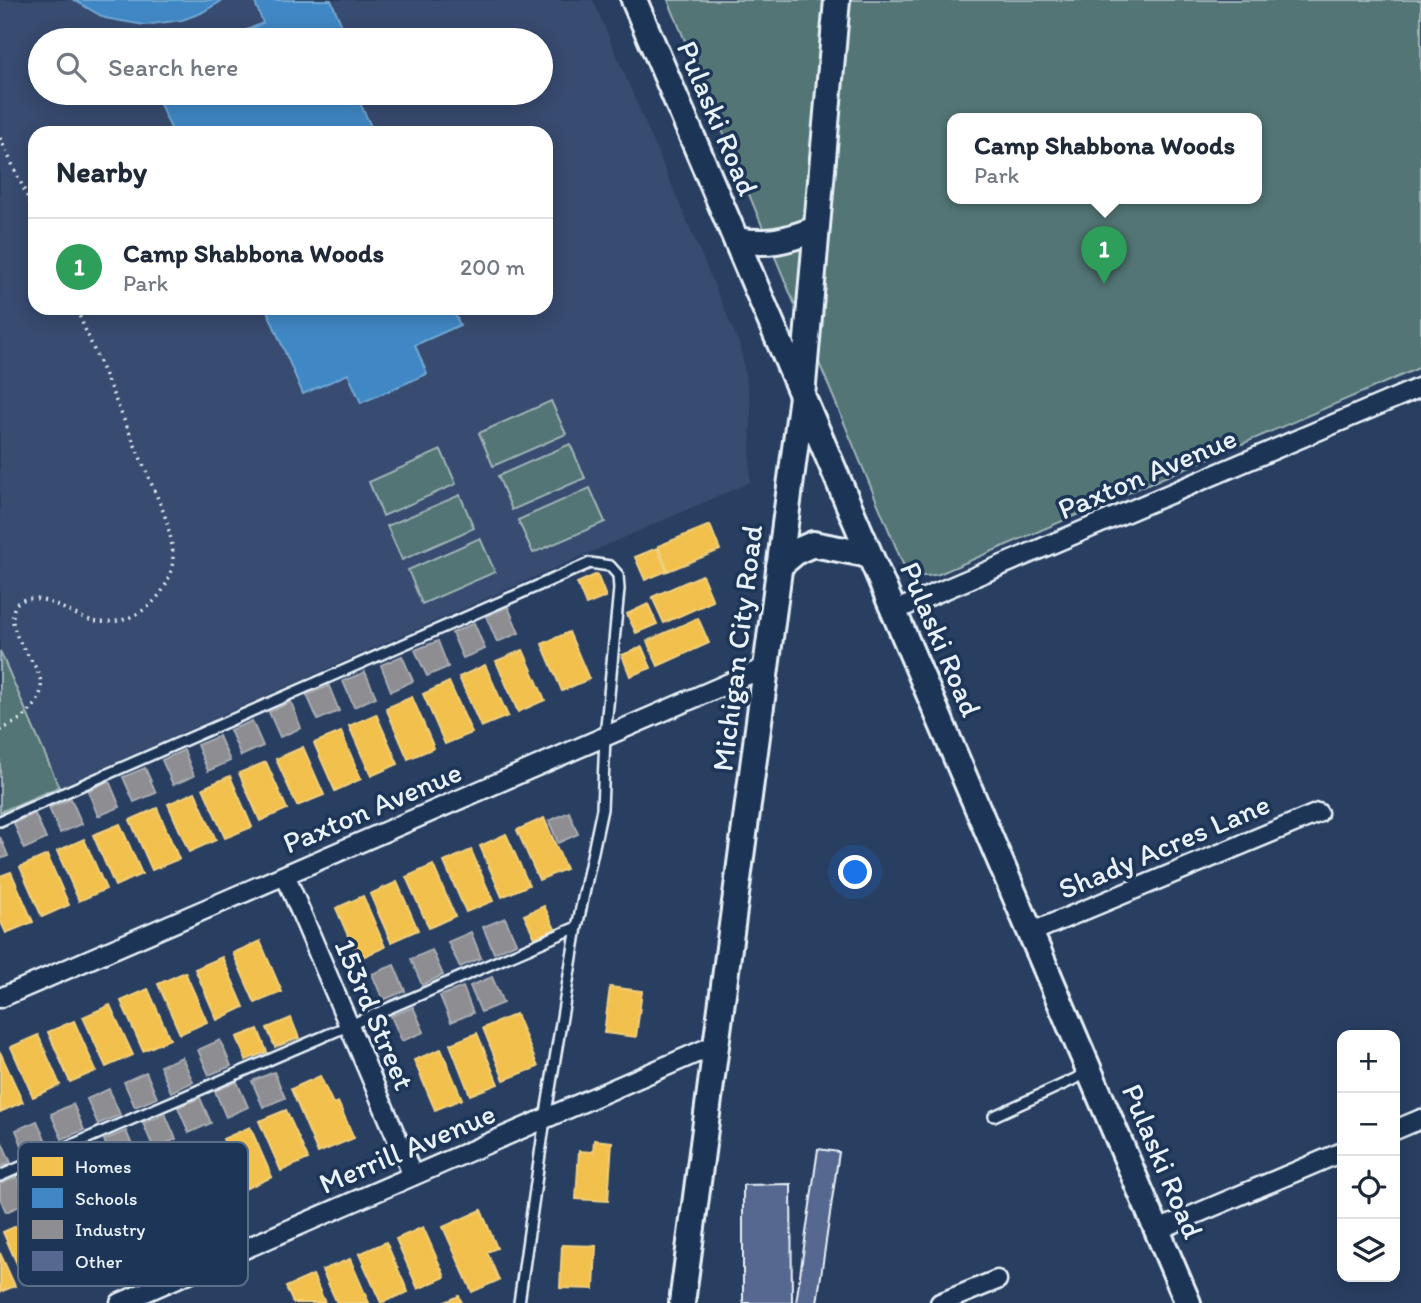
<!DOCTYPE html>
<meta charset="utf-8">
<style>
:root{--surface:#fff;--page:#f2f2f3;--text:#1f2937;--muted:#747a83;--line:#e0e1e3;--accent:#ea580c}
body{margin:0;font-family:Itim,sans-serif;background:var(--page);color:var(--text)}
.controls{position:absolute;right:21px;bottom:21px;display:grid;overflow:hidden;border-radius:14px;box-shadow:0 4px 18px #0003}
.controls button{width:63px;height:63px;display:grid;place-items:center;padding:0;border:0;border-bottom:2px solid var(--line);background:var(--surface);color:var(--text);font:35px sans-serif}
.you{position:absolute;left:856px;top:873px;width:24px;height:24px;margin:-18px;border:5px solid #fff;border-radius:50%;background:#1a73e8;box-shadow:0 0 0 10px #1a73e833}
.badge{display:grid;place-items:center;width:46px;height:46px;border-radius:50%;background:var(--accent);color:#fff;font-size:23px;font-weight:700}
.pin{position:absolute;translate:-50% -58px;filter:drop-shadow(0 2px 4px #0008)}
.pin::after{content:'';position:absolute;top:37px;width:24px;height:21px;background:inherit;clip-path:polygon(0 0,100% 0,50% 100%)}
.popup{position:absolute;left:947px;top:113px;width:315px;height:91px;box-sizing:border-box;display:grid;place-content:center;border-radius:14px;background:var(--surface);filter:drop-shadow(0 2px 5px #0005);font-size:23px;white-space:nowrap;color:var(--muted)}
.popup b{font-size:26px;color:var(--text)}
.popup::after{content:'';position:absolute;left:50%;top:100%;margin-left:-14px;border:14px solid transparent;border-top-color:var(--surface)}
.list{margin:0;padding:0;list-style:none}
h2{display:flex;justify-content:space-between;align-items:center;height:91px;margin:0;padding:0 28px;font-size:30px}
h2 small{font-size:23px;font-weight:400;color:var(--muted)}
.list li{display:grid;grid-template-columns:46px 1fr auto;gap:21px;align-items:center;box-sizing:border-box;height:98px;padding:0 28px;border-top:2px solid var(--line)}
.list b{display:block;font-size:26px;white-space:nowrap}
.list p{margin:0;font-size:23px;white-space:nowrap;color:var(--muted)}
.list em{font-size:23px;font-style:normal;color:var(--muted)}
.icon{flex:none;width:38px;height:38px;fill:none;stroke:currentColor;stroke-width:2;stroke-linecap:round;stroke-linejoin:round}
.map{position:relative;flex:none;width:1421px;height:1303px;overflow:hidden}
.search{position:absolute;background:var(--surface);box-shadow:0 4px 18px #0003;left:28px;top:28px;width:525px;height:77px;display:flex;align-items:center;gap:18px;box-sizing:border-box;padding:0 24px;border-radius:38px;color:var(--muted);font-size:26px}
.panel{position:absolute;background:var(--surface);box-shadow:0 4px 18px #0003;left:28px;top:126px;width:525px;height:189px;border-radius:21px}
.map>svg:first-child{display:block}
.built{fill:#374b70;fill-rule:evenodd}
.green{fill:#537575;stroke:#9eb3b6;stroke-width:2;fill-rule:evenodd}
.homes{fill:#f2c14e;stroke:#efcf81;stroke-width:2}
.schools{fill:#3f88c5;stroke:#72a8d4;stroke-width:2}
.industry{fill:#8d8d92;stroke:#a8abb1;stroke-width:2}
.building{fill:#576890;stroke:#e8f1f8;stroke-width:2}
.lines{fill:none;stroke-linecap:round;stroke-linejoin:round}
.lane-casing{stroke:#e8f1f8;stroke-width:14}
.street-casing{stroke:#e8f1f8;stroke-width:23}
.secondary-casing{stroke:#e8f1f8;stroke-width:30}
.path{stroke:#e8f1f8;stroke-width:3.5;stroke-dasharray:2 5;stroke-linecap:butt}
.lane{stroke:#1d3557;stroke-width:9}
.street{stroke:#1d3557;stroke-width:18}
.secondary{stroke:#1d3557;stroke-width:24}
.labels{text-anchor:middle;dominant-baseline:central;stroke-width:7;stroke-linejoin:round;paint-order:stroke}
.street-label{font-size:30px;fill:#e8f1f8;stroke:#1d3557}
.key{fill:#1d3557;stroke:#5a6d87;stroke-width:2}
.key-label{font-size:19px;fill:#e8f1f8}
</style>
<div class="map">
<svg width="1421" height="1303" viewBox="0 0 1421 1303">
<rect width="100%" height="100%" fill="#293f62"/>
<filter id="ink" filterUnits="userSpaceOnUse"><feTurbulence type="fractalNoise" baseFrequency=".0143" numOctaves="2"/><feDisplacementMap in="SourceGraphic" scale="14" xChannelSelector="R" yChannelSelector="G"/><feConvolveMatrix kernelMatrix="1 2 1 2 8 2 1 2 1" color-interpolation-filters="sRGB"/></filter>
<g filter="url(#ink)">
<path class="built" d="M0,0H593L740,346L751,406L750,482L59,787L0,651ZM40,40H541V93H40ZM35,133H546V308H35Z"/>
<path class="green" d="M668,0H1421V367L939,574C925,577 917,578 905,569ZM952,118H1256V198H952Z
M551,401L566,434L493,466L479,433Z
M570,444L585,478L512,510L498,476Z
M441,450L456,484L383,516L369,482Z
M590,488L605,522L533,553L518,520Z
M460,495L474,528L402,560L387,526Z
M480,538L495,572L422,604L408,570Z
M0,651L59,787L0,812Z"/>
<path class="homes" d="M710,525L720,550L668,571L658,546Z
M657,548L667,571L645,580L635,557Z
M597,574L606,597L586,605L577,583Z
M702,575L713,601L664,623L652,597Z
M648,604L657,624L636,633L627,614Z
M698,618L709,643L658,666L647,641Z
M569,632L589,679L562,691L542,644Z
M642,647L651,668L630,676L622,655Z
M523,650L545,700L518,712L496,661Z
M485,665L508,716L481,727L459,677Z
M449,682L472,733L445,744L423,694Z
M412,697L434,748L408,759L386,708Z
M376,714L398,764L371,776L349,726Z
M341,732L361,779L335,791L314,743Z
M303,747L324,795L297,806L276,759Z
M266,762L287,809L260,821L239,773Z
M230,776L252,827L225,838L203,788Z
M195,792L216,840L189,852L168,804Z
M157,808L179,859L152,870L130,820Z
M544,818L566,869L539,880L517,830Z
M120,824L142,874L115,886L93,835Z
M506,834L529,885L502,897L480,846Z
M84,839L106,889L79,901L57,851Z
M471,850L493,901L466,912L444,862Z
M47,855L69,905L42,917L20,867Z
M433,865L455,916L429,928L406,877Z
M11,872L33,922L6,933L0,920V876Z
M397,882L418,930L391,942L370,894Z
M363,896L385,947L358,959L336,908Z
M544,906L555,929L535,938L524,915Z
M260,941L282,992L255,1003L233,953Z
M222,957L244,1007L217,1020L195,969Z
M185,972L207,1022L180,1034L158,984Z
M610,987L642,991L636,1037L604,1033Z
M148,989L170,1039L143,1051L121,1001Z
M110,1005L133,1055L106,1067L83,1017Z
M516,1014L538,1067L504,1080L483,1028Z
M291,1018L299,1038L275,1047L267,1028Z
M74,1021L96,1071L70,1082L48,1032Z
M258,1029L267,1052L246,1060L237,1037Z
M477,1033L498,1084L470,1095L450,1044Z
M38,1035L60,1085L33,1097L11,1047Z
M441,1049L462,1099L435,1110L414,1060Z
M0,1052L23,1102L0,1112Z
M320,1076L333,1104L338,1102L354,1138L318,1153L291,1089Z
M286,1110L308,1159L281,1171L259,1121Z
M250,1127L272,1177L245,1189L223,1139Z
M594,1140L612,1142L608,1201L576,1199L579,1151L593,1152Z
M213,1143L235,1193L208,1205L186,1154Z
M177,1158L199,1208L172,1220L150,1170Z
M54,1166L65,1189L46,1198L35,1175Z
M140,1173L162,1223L135,1235L113,1185Z
M103,1189L125,1240L98,1251L76,1201Z
M66,1205L89,1255L62,1267L40,1217Z
M481,1210L497,1248L487,1252L499,1280L472,1292L443,1227Z
M30,1220L52,1270L25,1282L3,1232Z
M423,1227L445,1277L418,1289L396,1239Z
M386,1242L408,1292L381,1303L359,1254Z
M562,1245L596,1246L594,1289L560,1288Z
M0,1253L15,1286L0,1292Z
M350,1259L369,1303H337L322,1270Z
M313,1275L325,1303H293L286,1287Z
M459,1296L462,1303H443Z"/>
<path class="schools" d="M74,0H223L201,13L182,20L144,25L105,18Z
M254,0H331L348,40H224L263,23Z
M155,93H371L372,95L359,101L374,133H173Z
M266,308H452L460,325L415,345L427,374L361,403L348,374L303,394Z"/>
<path class="industry" d="M508,607L519,633L497,642L486,616Z
M474,623L485,649L463,658L452,633Z
M438,641L448,667L427,676L415,650Z
M402,656L413,681L391,691L381,665Z
M365,672L376,697L354,707L343,681Z
M329,686L339,711L318,720L307,695Z
M291,702L301,728L280,737L269,712Z
M252,721L263,746L241,756L230,730Z
M219,736L230,761L208,771L197,745Z
M184,750L194,776L173,785L162,760Z
M145,768L156,793L134,802L123,777Z
M109,781L120,807L98,816L88,791Z
M71,799L82,824L60,833L49,808Z
M569,812L578,834L558,843L549,821Z
M35,814L46,839L24,849L14,823Z
M0,837L8,856L0,859Z
M505,918L516,943L494,953L483,927Z
M471,932L481,958L460,967L448,942Z
M432,950L443,975L422,985L411,959Z
M394,965L405,991L383,1000L372,974Z
M492,977L503,1003L481,1012L470,986Z
M463,987L473,1013L451,1022L440,996Z
M413,1007L424,1032L402,1041L391,1016Z
M220,1040L231,1066L209,1075L198,1050Z
M182,1057L193,1082L171,1092L160,1066Z
M146,1072L157,1098L135,1107L124,1082Z
M274,1072L285,1098L263,1107L252,1081Z
M237,1082L248,1107L226,1117L215,1091Z
M109,1089L120,1115L98,1124L87,1099Z
M200,1098L211,1123L189,1133L178,1107Z
M73,1104L84,1130L62,1139L51,1114Z
M165,1114L176,1139L154,1149L143,1123Z
M37,1121L48,1146L26,1156L16,1130Z
M126,1131L137,1157L115,1166L104,1140Z
M0,1138L11,1163L0,1167Z
M90,1147L100,1172L79,1181L68,1156Z
M17,1177L27,1203L6,1212L0,1198V1184Z"/>
<path class="building" d="M818,1149L839,1152L817,1303H796Z
M791,1184L792,1303H743V1185Z"/>
<g class="lines">
<defs>
<path id="lane" d="M0,821L590,563L610,566L618,575L619,589L605,737L602,809L577,927L545,1119L519,1303
M994,1116L1090,1072
M0,1176L577,927"/>
<path id="street" d="M894,611L1421,387
M285,875L413,1176
M1032,932L1318,813
M0,998L766,667
M1395,1130L1421,1119
M1158,1230L1342,1152
M120,1303L717,1044
M940,1303L997,1280"/>
<path id="secondary" d="M634,0C818,435 1006,868 1188,1303
M736,240C769,245 785,241 816,229
M779,566L797,551L813,544L870,555
M682,1303L802,396L837,0"/>
</defs>
<use href="#lane" class="lane-casing"/>
<use href="#street" class="street-casing"/>
<use href="#secondary" class="secondary-casing"/>
<path class="path" d="M0,138L35,213
M0,731C9,725 19,721 27,714C70,672 0,650 15,605C37,584 74,620 99,622C138,625 173,594 173,555C172,540 168,527 164,513L76,308"/>
<use href="#lane" class="lane"/>
<use href="#street" class="street"/>
<use href="#secondary" class="secondary"/>
</g>
</g>
<g class="labels">
<g class="street-label">
<text transform="translate(718 118) rotate(67)">Pulaski Road</text>
<text transform="translate(1147 473) rotate(-23)">Paxton Avenue</text>
<text transform="translate(941 639) rotate(67)">Pulaski Road</text>
<text transform="translate(737 648) rotate(-83)">Michigan City Road</text>
<text transform="translate(372 807) rotate(-23)">Paxton Avenue</text>
<text transform="translate(1164 846) rotate(-23)">Shady Acres Lane</text>
<text transform="translate(375 1014) rotate(67)">153rd Street</text>
<text transform="translate(407 1148) rotate(-23)">Merrill Avenue</text>
<text transform="translate(1163 1161) rotate(67)">Pulaski Road</text>
</g>
</g>
<rect x="18" y="1142" width="230" height="144" rx="10" class="key"/>
<rect x="32" y="1157" width="31" height="19" fill="#f2c14e"/>
<rect x="32" y="1188" width="31" height="20" fill="#3f88c5"/>
<rect x="32" y="1220" width="31" height="19" fill="#8d8d92"/>
<rect x="32" y="1251" width="31" height="20" fill="#576890"/>
<g class="key-label">
<text x="75" y="1173">Homes</text>
<text x="75" y="1205">Schools</text>
<text x="75" y="1236">Industry</text>
<text x="75" y="1268">Other</text>
</g>
</svg>
<div class="controls">
<button>+</button>
<button>−</button>
<button><svg class="icon" aria-label="locate" viewBox="0 0 24 24"><circle cx="12" cy="12" r="6"/><path d="M12 2v4M12 18v4M2 12h4M18 12h4"/></svg></button>
<button><svg class="icon" aria-label="layers" viewBox="0 0 24 24"><path d="M12 4l9 5-9 5-9-5zM3 14l9 5 9-5"/></svg></button>
</div>
<div class="you"></div>
<div class="pin badge" style="left:1104px;top:284px;background:#2e9e5b">1</div>
<div class="popup"><b>Camp Shabbona Woods</b>Park</div>
<div class="search"><svg class="icon" aria-label="search" viewBox="0 0 24 24"><circle cx="10" cy="10" r="6"/><path d="M15 15l6 6"/></svg>Search here</div>
<section class="panel">
<h2>Nearby<small></small></h2>
<ul class="list">
<li><span class="badge" style="background:#2e9e5b">1</span><div><b>Camp Shabbona Woods</b><p>Park</p></div><em>200 m</em></li>
</ul>
</section>
</div>
